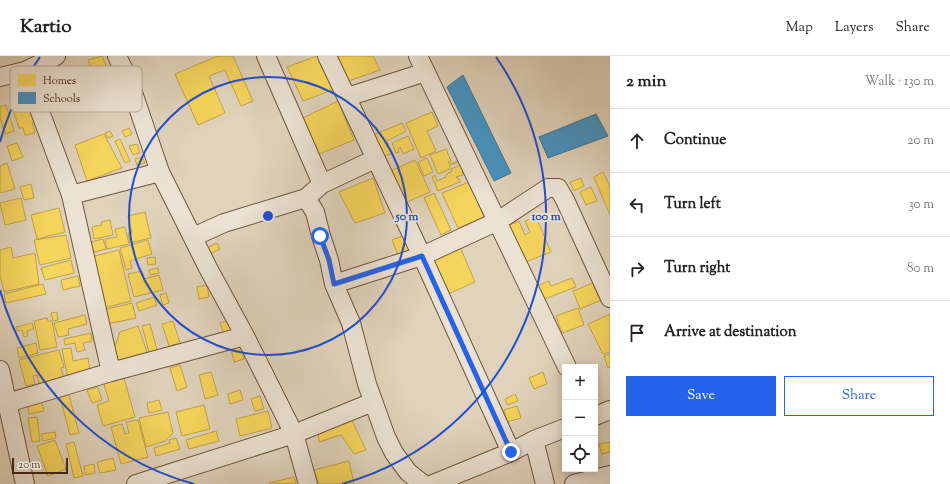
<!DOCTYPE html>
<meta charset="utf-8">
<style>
:root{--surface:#fff;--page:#f2f2f2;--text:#222;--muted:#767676;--line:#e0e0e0;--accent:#2563eb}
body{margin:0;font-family:"Sorts Mill Goudy",serif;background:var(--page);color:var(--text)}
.controls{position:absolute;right:12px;bottom:12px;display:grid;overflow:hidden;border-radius:0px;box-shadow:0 2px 10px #0003}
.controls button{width:36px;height:36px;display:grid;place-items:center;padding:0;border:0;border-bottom:1px solid var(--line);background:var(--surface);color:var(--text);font:20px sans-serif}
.scale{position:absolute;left:12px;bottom:10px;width:56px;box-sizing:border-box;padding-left:4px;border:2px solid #482914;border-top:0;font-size:11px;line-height:14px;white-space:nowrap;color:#482914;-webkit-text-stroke:3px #ebe2d3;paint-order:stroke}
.stop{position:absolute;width:12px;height:12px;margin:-9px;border:3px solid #2563eb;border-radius:50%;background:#fff}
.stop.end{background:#2563eb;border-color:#fff;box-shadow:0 1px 4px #0008}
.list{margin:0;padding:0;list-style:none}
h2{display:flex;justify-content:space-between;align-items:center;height:52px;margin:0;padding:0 16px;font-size:17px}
h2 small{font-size:13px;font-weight:400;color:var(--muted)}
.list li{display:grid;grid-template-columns:26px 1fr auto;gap:12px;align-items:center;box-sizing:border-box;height:64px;padding:0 16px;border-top:1px solid var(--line)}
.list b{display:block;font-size:15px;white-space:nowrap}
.list em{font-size:13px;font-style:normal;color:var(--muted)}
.actions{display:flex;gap:8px;padding:12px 16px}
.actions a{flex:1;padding:9px 0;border:1px solid var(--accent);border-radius:0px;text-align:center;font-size:14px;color:var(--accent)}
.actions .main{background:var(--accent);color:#fff}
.icon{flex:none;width:22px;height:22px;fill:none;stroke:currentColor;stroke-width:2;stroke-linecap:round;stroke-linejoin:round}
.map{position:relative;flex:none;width:610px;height:428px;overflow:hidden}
header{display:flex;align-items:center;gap:24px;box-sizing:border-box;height:56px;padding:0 20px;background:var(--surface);border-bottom:1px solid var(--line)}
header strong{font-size:19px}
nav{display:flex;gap:22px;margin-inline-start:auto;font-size:14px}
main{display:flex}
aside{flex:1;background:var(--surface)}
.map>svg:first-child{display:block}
.homes{fill:#f6d55c;stroke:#c2a146}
.schools{fill:#4393c3;stroke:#44738e}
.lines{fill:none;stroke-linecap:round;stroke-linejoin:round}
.minor-casing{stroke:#6e543e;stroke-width:20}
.minor{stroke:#ebe2d3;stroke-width:18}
.route{stroke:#2563eb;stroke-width:5}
.ring{fill:none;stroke:#1d4ed8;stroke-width:2}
.key{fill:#ebe2d3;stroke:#baaa9a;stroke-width:1}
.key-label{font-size:11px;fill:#482914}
.centre{fill:#1d4ed8;stroke:#ebe2d3;stroke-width:2}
.ring-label{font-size:12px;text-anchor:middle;font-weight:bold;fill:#1d4ed8;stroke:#ebe2d3;stroke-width:4;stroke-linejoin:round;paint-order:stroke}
</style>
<header>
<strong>Kartio</strong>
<nav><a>Map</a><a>Layers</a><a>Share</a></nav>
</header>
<main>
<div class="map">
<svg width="610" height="428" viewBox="0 0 610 428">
<rect width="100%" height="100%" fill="#e0d3bb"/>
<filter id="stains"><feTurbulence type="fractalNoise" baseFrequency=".005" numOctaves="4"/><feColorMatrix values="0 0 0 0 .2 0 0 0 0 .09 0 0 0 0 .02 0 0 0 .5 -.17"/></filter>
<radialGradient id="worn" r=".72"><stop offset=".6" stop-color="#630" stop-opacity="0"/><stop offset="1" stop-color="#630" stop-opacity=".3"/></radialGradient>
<path class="homes" d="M102,0L114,29L101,34L88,4Z
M218,0H233L253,45L241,50L225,14L209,20L225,57L198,69L175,18Z
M317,0H322L335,33L303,45L287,11Z
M336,0H373L380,14L345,26Z
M29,42L36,65L32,67L35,77L25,79L23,72H19L11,48Z
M338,45L354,84L319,98L303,62Z
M6,49L14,75L5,78L0,61V51Z
M432,56L438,70L427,75L436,95L421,102L406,67Z
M402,67L406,75L387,85L391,98L381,101L371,80Z
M129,72L132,78L125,81L122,75Z
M110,75L113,80L108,82L105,77Z
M104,78L122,112L87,125L75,89Z
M408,80L414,93L403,98L400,91L398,93L399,96L396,97L392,87Z
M120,83L130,105L125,107L115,85Z
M17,87L23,101L12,105L7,90Z
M137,88L140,97L133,99L129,90Z
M446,93L451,105L448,106L449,108L458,105V106L449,110L450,113L438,118L430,99Z
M142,101L145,107L137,109L135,103Z
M427,102L433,116L424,120L418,106Z
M415,104L430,136L400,149L386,117Z
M7,107L15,133L0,137V110Z
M462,108L465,115L462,116L463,119L456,121L458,122L460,126L438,135L432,121L435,119L437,125L446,121L447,118L452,115L451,113Z
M603,116L610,131V159L594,121Z
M373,122L385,157L355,167L339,136Z
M581,122L584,130L574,135L570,126Z
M469,126L484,161L458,172L442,137Z
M31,128L34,142L24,144L20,131Z
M591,131L597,145L586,149L580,136Z
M434,137L451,174L441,179L424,142Z
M21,142L26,164L5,169L0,147Z
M59,152L65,176L37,183L31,159Z
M145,156L151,182L130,187L128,177H132L128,160Z
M536,161L551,196L523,207L507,170L519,165L525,179L530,176L525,165Z
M110,164L113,179L94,183L92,171L102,169L101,166Z
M125,171L129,188L107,193L105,183L117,181L115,173Z
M66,179L71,202L40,209L34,184Z
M403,180L409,195L398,199L392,184Z
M103,183L106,193L90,197L87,187Z
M148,184L152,198L130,205L132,212L126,214L120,192Z
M217,187L220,193L210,198L207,192Z
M11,191L13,202L35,197L39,228L4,236L0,219V194Z
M460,191L475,226L446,239L431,203Z
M119,194L131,245L104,252L91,201Z
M155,201L156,208L148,209L147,202Z
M71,204L74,217L45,224L41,212Z
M158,212L159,217L150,219L149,214Z
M142,215L144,223L159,219L163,234L134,241L128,218Z
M78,220L80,230L63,234L61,224Z
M572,222L576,231L542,244L537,230L549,225L551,230Z
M593,227L598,240L604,238L606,242L580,253L573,235Z
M43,228L46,238L6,247L4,238Z
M207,229L209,241L199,243L197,231Z
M166,237L169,247L163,249L160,239Z
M154,241L157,249L139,255L136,247Z
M132,247L136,262L107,268L103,254Z
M578,252L584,269L562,277L556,260Z
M57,256L58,264L53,265L51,257Z
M610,258V296L603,298L588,268Z
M85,259L87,268L68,273L69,279L58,281L54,267Z
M47,262L48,265H52L57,291L40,294L34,265Z
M232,263L237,276L225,280L220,267Z
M173,265L180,287L169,290L162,268Z
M32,267L34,273L27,275L28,280L24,281L22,274L17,275L16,271Z
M150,268L157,294L149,296L142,270Z
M138,270L148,299L118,309L113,295L120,276Z
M91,277L92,285L83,287L85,294L77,296L75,287L65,289L64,283Z
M36,287L38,297L19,302L17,292Z
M241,290L244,303L234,306L231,293Z
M71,292L73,305L88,302L90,315L67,319L62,293Z
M59,294L64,311L61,312L64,323L40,330L37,319L33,320L35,328L26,330L19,304Z
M610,298V311L608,312L604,300Z
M180,309L187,331L177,335L170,312Z
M211,316L218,339L205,343L199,319Z
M543,316L547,328L534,333L529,322Z
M124,322L135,361L103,370L97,349L109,345L104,328Z
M98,331L102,344L92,347L87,334Z
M240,334L243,344L230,348L228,338Z
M515,338L518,345L507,349L505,343Z
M69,339L79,377L70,379L60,341Z
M260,340L264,353L255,355L251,343Z
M41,344L44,355L29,358L27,346Z
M159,344L162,354L149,357L147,347Z
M204,349L210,373L182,380L176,356Z
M517,350L521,362L507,366L504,354Z
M268,355L272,372L240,380L236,363Z
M168,356L173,377L165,385L146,391L139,362Z
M37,361L40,385L32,386L28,362Z
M351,362L366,394L354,398L341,379L319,386L318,376Z
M138,364L148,401L121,408L111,371L122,368L125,378L129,377L126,366Z
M216,375L219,385L189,393L186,384Z
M55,376L56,382L43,385L41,378Z
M176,382L180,393L156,400L154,392L170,387L169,384Z
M55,384L66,413L48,420L37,390Z
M74,386L83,420L74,422L66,388Z
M610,386V396L602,398L599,388Z
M113,402L116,414L100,417L97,406Z
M349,405L354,428H318L314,414Z
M94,408L95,417L85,419L84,410Z
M294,421L296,428L269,427Z"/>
<path class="schools" d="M463,19L511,117L494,125L447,31Z
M596,58L608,80L548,102L539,81Z"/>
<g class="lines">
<defs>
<path id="minor" d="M117,0L129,25L160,116L208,212L245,280L294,378L308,428
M327,0L422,200L511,396
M418,0L567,311
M25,15L71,139L111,316
M0,21L25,15L56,0
M347,41L426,16
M322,128L375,103
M71,139L160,116
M306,142L315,156L321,180L329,204L334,228L351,267L367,328L386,381L394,397L408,416L423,428
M193,181L224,167L306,142L322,128L266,0
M334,228L422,200L498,165L548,132H558L565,144L610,242
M0,314L25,428
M7,347L111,316L245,280
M595,360L610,354
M534,384L545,428
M136,428L294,378L373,346
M433,428L511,396L534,384L565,372
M574,428L610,419"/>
</defs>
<use href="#minor" class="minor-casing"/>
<use href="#minor" class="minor"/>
</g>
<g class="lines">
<path class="route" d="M320,180L329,204L334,228L422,200L511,396"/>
</g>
<g class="ring">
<circle cx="268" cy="160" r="139"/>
<path d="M194 428A278 278 0 0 1 0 234M0 86A278 278 0 0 1 40 1M496 1A278 278 0 0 1 342 428"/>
</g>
<rect x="10" y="10" width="132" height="46" rx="6" class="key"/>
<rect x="18" y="18" width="18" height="12" fill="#f6d55c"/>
<rect x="18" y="36" width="18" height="12" fill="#4393c3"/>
<g class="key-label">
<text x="43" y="28">Homes</text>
<text x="43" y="46">Schools</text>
</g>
<circle cx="268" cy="160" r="6" class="centre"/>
<g class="ring-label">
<text x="407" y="164">50 m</text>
<text x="546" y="164">100 m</text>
</g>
<rect width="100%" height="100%" filter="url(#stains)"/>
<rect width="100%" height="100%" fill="url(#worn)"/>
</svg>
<div class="controls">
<button>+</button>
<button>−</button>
<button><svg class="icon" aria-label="locate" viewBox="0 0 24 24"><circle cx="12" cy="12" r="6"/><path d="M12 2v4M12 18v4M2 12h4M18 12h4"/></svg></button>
</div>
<div class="scale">20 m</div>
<div class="stop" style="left:320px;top:180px"></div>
<div class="stop end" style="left:511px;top:396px"></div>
</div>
<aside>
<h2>2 min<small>Walk · 130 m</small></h2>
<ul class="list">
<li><svg class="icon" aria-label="ahead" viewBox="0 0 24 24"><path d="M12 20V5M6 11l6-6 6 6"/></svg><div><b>Continue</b></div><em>20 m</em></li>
<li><svg class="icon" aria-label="left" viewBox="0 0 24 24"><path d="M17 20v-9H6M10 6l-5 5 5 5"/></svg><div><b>Turn left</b></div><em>30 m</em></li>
<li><svg class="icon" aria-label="right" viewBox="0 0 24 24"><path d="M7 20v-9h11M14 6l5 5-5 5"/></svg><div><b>Turn right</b></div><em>80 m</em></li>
<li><svg class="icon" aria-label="arrive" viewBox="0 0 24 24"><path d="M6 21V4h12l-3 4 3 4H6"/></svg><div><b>Arrive at destination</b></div></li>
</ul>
<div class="actions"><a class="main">Save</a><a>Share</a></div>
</aside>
</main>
